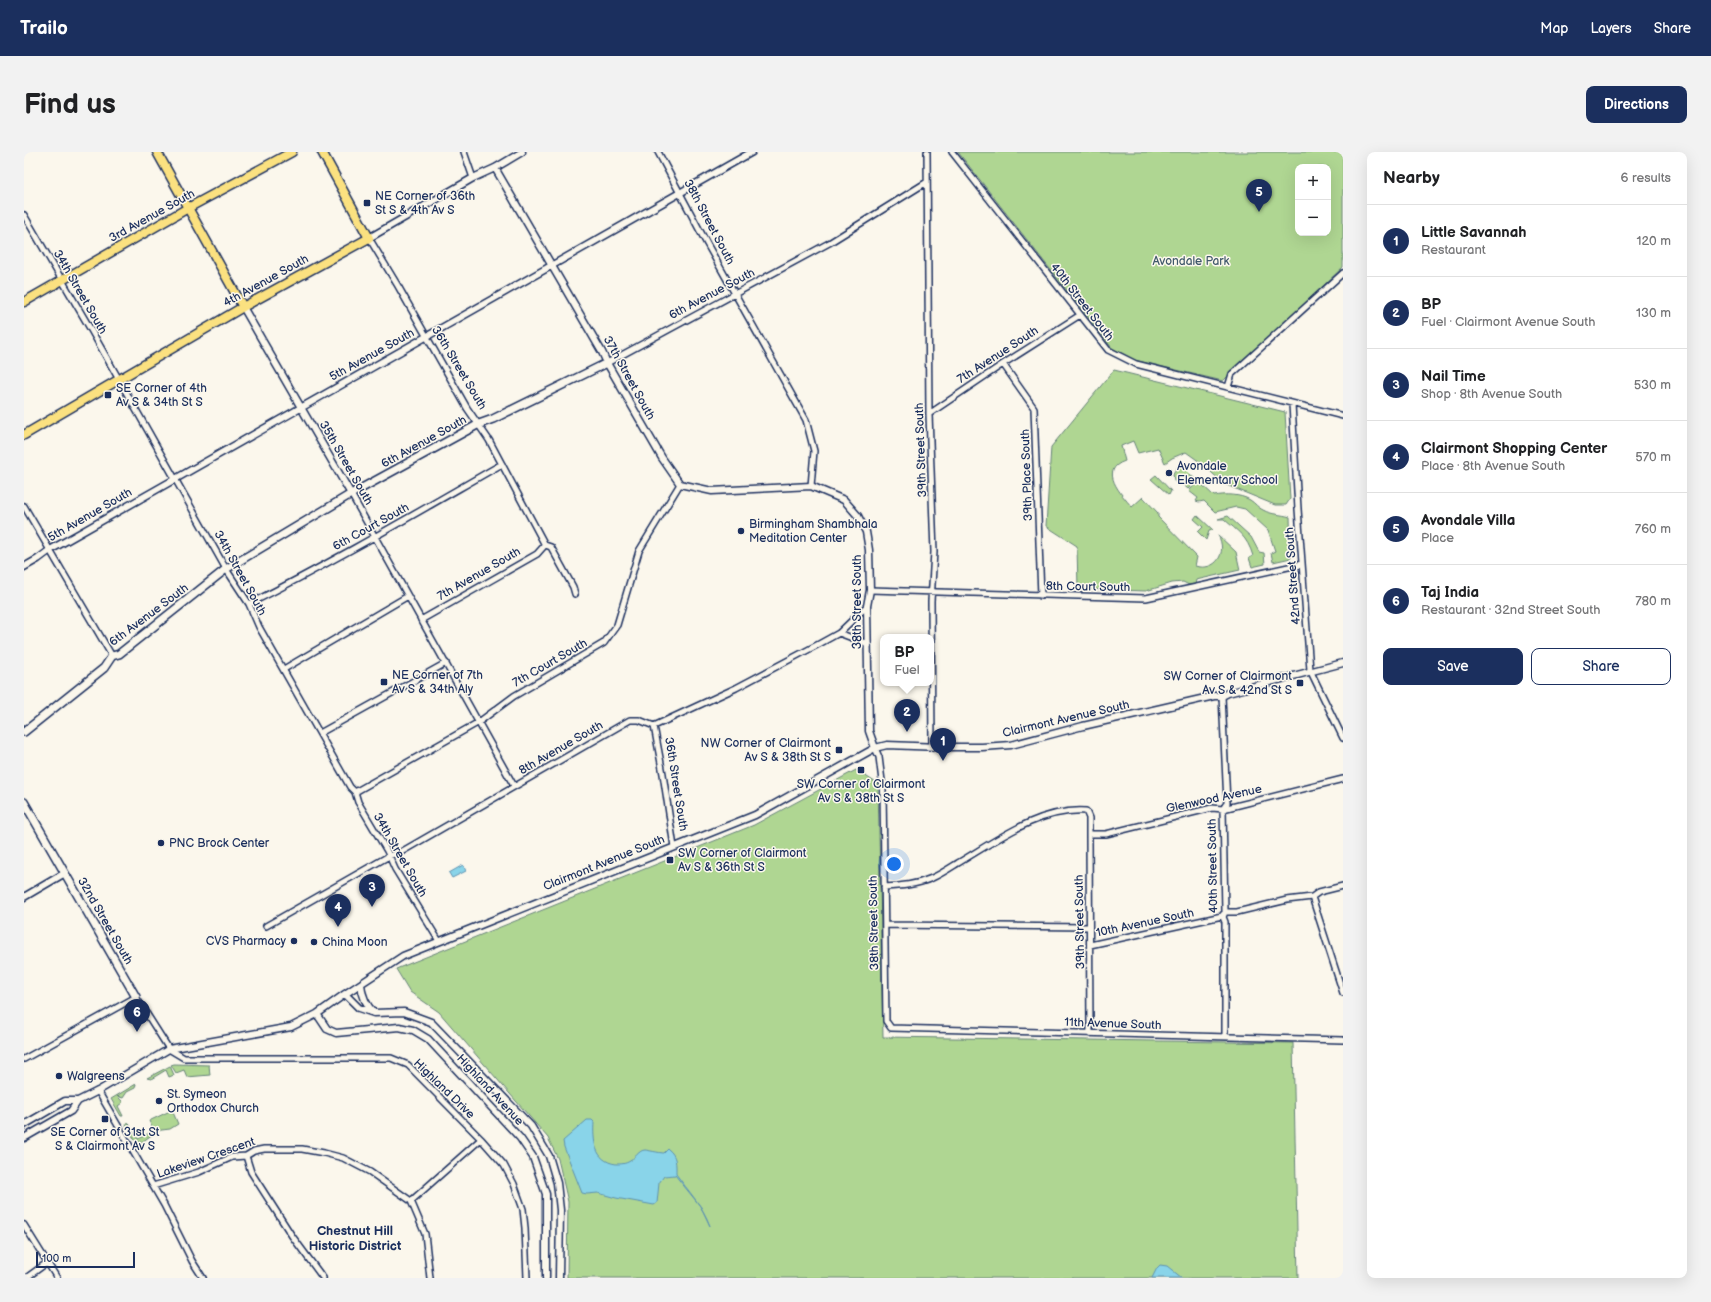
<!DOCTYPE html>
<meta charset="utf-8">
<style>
:root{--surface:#fff;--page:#f2f2f2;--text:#202124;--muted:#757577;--line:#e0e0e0;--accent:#1b2f5e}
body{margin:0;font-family:"Balsamiq Sans",sans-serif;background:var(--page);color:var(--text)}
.controls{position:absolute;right:12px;top:12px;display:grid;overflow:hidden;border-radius:8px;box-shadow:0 4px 16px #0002}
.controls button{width:36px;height:36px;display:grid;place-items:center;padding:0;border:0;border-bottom:1px solid var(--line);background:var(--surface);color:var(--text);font:20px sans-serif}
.scale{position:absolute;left:12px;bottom:10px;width:99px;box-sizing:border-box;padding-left:4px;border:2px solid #1b2f5e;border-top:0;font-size:11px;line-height:14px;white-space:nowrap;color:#1b2f5e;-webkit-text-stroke:3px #fbf7ec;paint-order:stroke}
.you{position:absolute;left:870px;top:712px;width:14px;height:14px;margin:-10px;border:3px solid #fff;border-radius:50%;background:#1a73e8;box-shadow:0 0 0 6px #1a73e833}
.badge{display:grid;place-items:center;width:26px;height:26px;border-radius:50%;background:var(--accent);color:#fff;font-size:13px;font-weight:700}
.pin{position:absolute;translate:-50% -33px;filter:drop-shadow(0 1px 2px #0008)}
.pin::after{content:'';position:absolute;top:21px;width:14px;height:12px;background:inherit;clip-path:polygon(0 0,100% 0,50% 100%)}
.popup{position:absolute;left:856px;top:482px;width:54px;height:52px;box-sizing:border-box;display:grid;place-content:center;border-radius:8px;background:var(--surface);filter:drop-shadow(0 1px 3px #0005);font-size:13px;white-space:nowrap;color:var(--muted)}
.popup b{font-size:15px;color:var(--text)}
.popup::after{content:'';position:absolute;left:50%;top:100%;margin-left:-8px;border:8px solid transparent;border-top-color:var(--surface)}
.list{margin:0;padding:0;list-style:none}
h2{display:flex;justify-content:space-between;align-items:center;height:52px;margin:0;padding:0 16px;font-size:17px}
h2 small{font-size:13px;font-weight:400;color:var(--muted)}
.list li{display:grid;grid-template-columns:26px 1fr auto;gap:12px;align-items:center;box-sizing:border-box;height:72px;padding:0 16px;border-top:1px solid var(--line)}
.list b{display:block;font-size:15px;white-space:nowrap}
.list p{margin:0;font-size:13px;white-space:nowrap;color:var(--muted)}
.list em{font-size:13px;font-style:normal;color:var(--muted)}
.actions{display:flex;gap:8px;padding:12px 16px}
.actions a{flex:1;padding:9px 0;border:1px solid var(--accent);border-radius:8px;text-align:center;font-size:14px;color:var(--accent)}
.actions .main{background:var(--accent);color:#fff}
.map{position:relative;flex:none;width:1319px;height:1126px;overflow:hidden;border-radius:8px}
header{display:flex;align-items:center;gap:24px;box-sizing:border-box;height:56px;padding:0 20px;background:var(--accent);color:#fff}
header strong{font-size:19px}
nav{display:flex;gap:22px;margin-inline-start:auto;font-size:14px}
.intro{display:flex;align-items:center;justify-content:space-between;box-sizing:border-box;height:96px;padding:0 24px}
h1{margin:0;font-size:28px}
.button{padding:10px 18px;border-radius:8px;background:var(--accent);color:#fff;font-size:14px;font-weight:700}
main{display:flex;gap:24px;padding:0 24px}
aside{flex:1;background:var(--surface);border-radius:8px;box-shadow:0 4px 16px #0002}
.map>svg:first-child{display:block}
.green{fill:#afd692;stroke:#658278;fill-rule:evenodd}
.water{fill:#89d4e9;stroke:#5d92b1}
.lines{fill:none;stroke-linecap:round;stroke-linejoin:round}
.minor-casing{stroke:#1b2f5e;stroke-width:8}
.tertiary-casing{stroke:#1b2f5e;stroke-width:9}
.secondary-casing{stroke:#1b2f5e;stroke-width:10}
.primary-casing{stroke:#1b2f5e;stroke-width:11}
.minor{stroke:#fbf7ec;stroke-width:5}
.tertiary{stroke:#fbf7ec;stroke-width:6}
.secondary{stroke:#fbf7ec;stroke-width:7}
.primary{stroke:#fbe180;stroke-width:8}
.poi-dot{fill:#1b2f5e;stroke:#fbf7ec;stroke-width:1.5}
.labels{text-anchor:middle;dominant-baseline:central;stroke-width:3;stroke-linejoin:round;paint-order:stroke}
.poi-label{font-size:12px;fill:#1b2f5e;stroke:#fbf7ec;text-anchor:start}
.street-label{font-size:12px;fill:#1b2f5e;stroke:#fbf7ec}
.park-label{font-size:12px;fill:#40596b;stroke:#fbf7ec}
.neighbourhood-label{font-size:13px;font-weight:bold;fill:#1b2f5e;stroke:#fbf7ec}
</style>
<header>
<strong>Trailo</strong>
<nav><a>Map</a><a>Layers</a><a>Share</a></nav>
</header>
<div class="intro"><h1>Find us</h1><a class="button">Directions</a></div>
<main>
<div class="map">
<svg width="1319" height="1126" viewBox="0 0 1319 1126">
<rect width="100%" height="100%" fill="#fbf7ec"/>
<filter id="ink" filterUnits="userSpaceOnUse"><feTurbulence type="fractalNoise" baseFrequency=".025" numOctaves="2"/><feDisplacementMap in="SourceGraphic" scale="8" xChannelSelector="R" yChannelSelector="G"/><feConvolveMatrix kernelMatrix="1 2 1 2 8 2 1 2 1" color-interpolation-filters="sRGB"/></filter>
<g filter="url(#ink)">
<path class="green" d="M934,0H1319V115L1199,229L1110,208L1088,196ZM1274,15H1304V81H1274Z
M1090,218L1261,260L1266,347L1262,353H1251L1200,332L1176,310L1162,300L1148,306L1141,311L1134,296L1114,301L1109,289L1097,294L1101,309C1074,318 1097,342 1108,355L1119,345L1134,361V365L1173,405L1171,414C1192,420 1204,401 1194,383L1212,400L1216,418L1172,428L1171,433H1165L1159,430L1148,431L1122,439L1054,437L1053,394L1022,374L1027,295Z
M1156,312H1163L1159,315L1172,328L1164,337L1156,330L1153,332L1150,328L1149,321Z
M1132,323L1147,339L1145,343L1127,327Z
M1174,329L1190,344C1201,342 1216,342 1226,348C1231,351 1234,356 1239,358C1248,363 1257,362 1266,365L1267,406L1249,410L1247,401L1251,399L1244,378L1221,357L1212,355L1191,360L1180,349L1175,350L1172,349L1174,346L1165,339Z
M1173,363L1189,378L1185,379L1182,388L1174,380L1179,375L1170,367Z
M1204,364L1227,385L1235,400L1240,401L1241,412L1228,415L1225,406L1229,404C1223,384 1214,380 1200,367H1194Z
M832,618L854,632L859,885L1269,891L1274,1126H543L544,1050L534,1007L524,986L415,860L386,840L372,817L730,673Z
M150,912L185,913L186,923L163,925L160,918L152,921L147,913Z
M146,914L150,923L145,925L142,918L127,927L123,926Z
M112,932L111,936L103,940L99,946L93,944L98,949V951L94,954L99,964H97L87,947Z
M148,958L154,972L146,977L130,979L125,969Z
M104,970L114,987L129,979V982L118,990H112L102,973Z"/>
<path class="water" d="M439,713L442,719L428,726L425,721Z
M563,968H568L570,970C569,988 570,1009 592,1012C597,1012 601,1012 606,1009C611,1006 615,998 621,998C623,998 636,1001 640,1001L644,997C653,1004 652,1012 652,1022C664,1039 679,1054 686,1074L677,1055L651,1023L640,1024L635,1031L633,1051L630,1053L592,1046L574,1041L563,1042L558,1041L540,995L539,989Z
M1136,1113L1143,1114L1158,1126H1128L1133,1116Z"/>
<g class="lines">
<defs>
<path id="minor" d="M440,0L449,26
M634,0L683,92L782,268L790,299L787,334
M903,0L905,262L910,400L907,449L908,595
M928,0L1084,198L1112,212L1319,264
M0,63L67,178L202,417L225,452L235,475L326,635L331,640L334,650L363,699L371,717L415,789
M345,86L374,134L443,256L465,288L521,393L527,395L549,435L551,442
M583,211L805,91L903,30
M979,212L1010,256L1017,444
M1204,235L1208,222L1319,121
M1268,252L1274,357L1286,518L1319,586
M905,262L979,212L1056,163
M327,342L490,634
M0,354L88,504
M846,438L1122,446L1278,412
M225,452C311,409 394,360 478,312
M397,468L513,402L521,393
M815,481L844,492
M260,517L384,444
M1198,544L1203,651L1199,657L1201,760L1199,765L1201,770V885
M630,574L639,622L650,695
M296,581L422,511
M851,596L855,605L859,637L862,869L867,876L1319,888
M331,640L455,570L490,544L580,491L593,473L615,399L656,332
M1065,682H1082L1188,656L1199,657L1319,627
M860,735C877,734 892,733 908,726C917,722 926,716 934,711C973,688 1015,656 1062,659L1065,666V682L1066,882
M1288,745L1319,841
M861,773L1065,775
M242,774L365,704L377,700L606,568H615L630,574L712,536L795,492L815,481L843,454
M1066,793L1198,764L1201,760H1213L1263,748L1288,745L1295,740L1319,734
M0,907L112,845L145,897L160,906H367L384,913L457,987L480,1013L490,1032L499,1057L501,1076L503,1126
M74,939L140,1053L168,1109L179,1126
M222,1004L227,1020L268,1084L299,1126
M129,1034L175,1020L208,1005L222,1004L230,999L240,997H278L300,1001L319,1006L346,1020L387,1049L401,1082L406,1126
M387,1049L457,987
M0,1073L33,1126
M2,1126L24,1110"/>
<path id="tertiary" d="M471,16L578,200L583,211L638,306L656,332L688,339L787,334L820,348L834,364L842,380L845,398L846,438L843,454L845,579L851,596
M345,86L449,26L471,16L498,0
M219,155L327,342
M0,415L14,407L26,398L728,0
M0,745L41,721
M337,832C338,845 342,853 350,861L380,860L407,870L507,974L525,1004L533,1031L536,1058L535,1126
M321,842L335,856L350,861
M293,862L303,877L312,881L375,875L389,878L404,887L496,986L509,1005L522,1042V1126
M0,973L41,949H54L74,939L145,897L267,875L293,862L321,842L379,804L731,663L851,596L863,593L916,595H958L987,593L1059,574L1190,544H1198L1204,541L1319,511
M0,986L47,959L54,949"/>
<path id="secondary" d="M0,580L80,516L88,504L95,502L202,417L327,342L455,272L469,267L583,211
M0,650L112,845"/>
<path id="primary" d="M133,0L219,155
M0,150L164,56L268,0
M0,283L219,155L345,86L298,0"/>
</defs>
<use href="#minor" class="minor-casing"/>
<use href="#tertiary" class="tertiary-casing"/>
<use href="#secondary" class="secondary-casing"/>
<use href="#primary" class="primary-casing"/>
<use href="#minor" class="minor"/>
<use href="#tertiary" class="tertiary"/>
<use href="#secondary" class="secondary"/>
<use href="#primary" class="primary"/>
</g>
</g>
<g class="poi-dot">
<rect x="339" y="47" width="8" height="8" rx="2"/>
<rect x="80" y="239" width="8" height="8" rx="2"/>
<circle cx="1145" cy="321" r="4"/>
<circle cx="717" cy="379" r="4"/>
<rect x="356" y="526" width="8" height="8" rx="2"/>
<rect x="1272" y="527" width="8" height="8" rx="2"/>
<rect x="811" y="594" width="8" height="8" rx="2"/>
<rect x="833" y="614" width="8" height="8" rx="2"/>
<circle cx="137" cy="691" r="4"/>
<rect x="642" y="704" width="8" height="8" rx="2"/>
<circle cx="270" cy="789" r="4"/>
<circle cx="290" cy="790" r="4"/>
<circle cx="35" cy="924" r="4"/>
<circle cx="135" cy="949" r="4"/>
<rect x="77" y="963" width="8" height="8" rx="2"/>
</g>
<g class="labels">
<g class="poi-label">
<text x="351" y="44">NE Corner of 36th<tspan x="351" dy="14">St S &amp; 4th Av S</tspan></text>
<text x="92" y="236">SE Corner of 4th<tspan x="92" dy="14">Av S &amp; 34th St S</tspan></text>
<text x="1153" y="314">Avondale<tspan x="1153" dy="14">Elementary School</tspan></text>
<text x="725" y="372">Birmingham Shambhala<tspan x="725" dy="14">Meditation Center</tspan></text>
<text x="368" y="523">NE Corner of 7th<tspan x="368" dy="14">Av S &amp; 34th Aly</tspan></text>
<text x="1268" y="524" text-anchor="end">SW Corner of Clairmont<tspan x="1268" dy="14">Av S &amp; 42nd St S</tspan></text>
<text x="807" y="591" text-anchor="end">NW Corner of Clairmont<tspan x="807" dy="14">Av S &amp; 38th St S</tspan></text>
<text x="837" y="632" text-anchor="middle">SW Corner of Clairmont<tspan x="837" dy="14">Av S &amp; 38th St S</tspan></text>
<text x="145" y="691">PNC Brock Center</text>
<text x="654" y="701">SW Corner of Clairmont<tspan x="654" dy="14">Av S &amp; 36th St S</tspan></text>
<text x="262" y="789" text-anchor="end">CVS Pharmacy</text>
<text x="298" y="790">China Moon</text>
<text x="43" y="924">Walgreens</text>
<text x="143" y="942">St. Symeon<tspan x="143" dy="14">Orthodox Church</tspan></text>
<text x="81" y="980" text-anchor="middle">SE Corner of 31st St<tspan x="81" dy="14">S &amp; Clairmont Av S</tspan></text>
</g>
<g class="street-label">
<text transform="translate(128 64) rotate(-29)">3rd Avenue South</text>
<text transform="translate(685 70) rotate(62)">38th Street South</text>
<text transform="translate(242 129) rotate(-29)">4th Avenue South</text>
<text transform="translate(56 140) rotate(60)">34th Street South</text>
<text transform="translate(688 142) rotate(-28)">6th Avenue South</text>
<text transform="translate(1058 150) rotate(52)">40th Street South</text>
<text transform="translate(348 203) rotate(-29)">5th Avenue South</text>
<text transform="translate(974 203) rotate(-33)">7th Avenue South</text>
<text transform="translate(435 216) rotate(59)">36th Street South</text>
<text transform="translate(605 226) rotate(61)">37th Street South</text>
<text transform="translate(400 290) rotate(-29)">6th Avenue South</text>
<text transform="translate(897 298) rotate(-92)">39th Street South</text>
<text transform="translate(322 311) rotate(60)">35th Street South</text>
<text transform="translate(1003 323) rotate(-92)">39th Place South</text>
<text transform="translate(66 363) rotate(-30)">5th Avenue South</text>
<text transform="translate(347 375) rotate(-29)">6th Court South</text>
<text transform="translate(216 421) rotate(61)">34th Street South</text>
<text transform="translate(455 422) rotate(-30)">7th Avenue South</text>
<text transform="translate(1269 424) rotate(-94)">42nd Street South</text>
<text transform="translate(1064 435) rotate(1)">8th Court South</text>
<text transform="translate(833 450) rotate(-90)">38th Street South</text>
<text transform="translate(125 463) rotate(-37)">6th Avenue South</text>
<text transform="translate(526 511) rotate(-30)">7th Court South</text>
<text transform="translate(1042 567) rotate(-13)">Clairmont Avenue South</text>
<text transform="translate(537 596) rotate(-30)">8th Avenue South</text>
<text transform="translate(652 632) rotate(81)">36th Street South</text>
<text transform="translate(1190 647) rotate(-12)">Glenwood Avenue</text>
<text transform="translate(376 703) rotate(60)">34th Street South</text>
<text transform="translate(580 711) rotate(-22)">Clairmont Avenue South</text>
<text transform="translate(1189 714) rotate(-91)">40th Street South</text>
<text transform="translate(81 769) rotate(60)">32nd Street South</text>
<text transform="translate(1056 770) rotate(-91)">39th Street South</text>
<text transform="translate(850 771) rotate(-91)">38th Street South</text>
<text transform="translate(1121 771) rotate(-12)">10th Avenue South</text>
<text transform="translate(1089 872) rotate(2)">11th Avenue South</text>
<text transform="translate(420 937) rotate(44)">Highland Drive</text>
<text transform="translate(466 938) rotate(47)">Highland Avenue</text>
<text transform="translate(182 1006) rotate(-19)">Lakeview Crescent</text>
</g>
<g class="park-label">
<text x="1167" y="109">Avondale Park</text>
</g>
<g class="neighbourhood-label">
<text x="331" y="1079">Chestnut Hill<tspan x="331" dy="15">Historic District</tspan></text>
</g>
</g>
</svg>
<div class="controls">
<button>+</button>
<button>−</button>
</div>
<div class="scale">100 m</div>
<div class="you"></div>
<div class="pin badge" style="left:919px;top:609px">1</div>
<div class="pin badge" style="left:883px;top:580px">2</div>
<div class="popup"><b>BP</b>Fuel</div>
<div class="pin badge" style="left:348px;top:755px">3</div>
<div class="pin badge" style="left:314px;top:775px">4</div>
<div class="pin badge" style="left:1235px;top:60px">5</div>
<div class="pin badge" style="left:113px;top:880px">6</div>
</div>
<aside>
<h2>Nearby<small>6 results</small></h2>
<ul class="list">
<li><span class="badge">1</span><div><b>Little Savannah</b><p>Restaurant</p></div><em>120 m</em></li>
<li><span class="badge">2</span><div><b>BP</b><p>Fuel · Clairmont Avenue South</p></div><em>130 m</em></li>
<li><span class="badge">3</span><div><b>Nail Time</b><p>Shop · 8th Avenue South</p></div><em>530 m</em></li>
<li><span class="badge">4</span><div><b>Clairmont Shopping Center</b><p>Place · 8th Avenue South</p></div><em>570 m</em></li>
<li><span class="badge">5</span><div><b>Avondale Villa</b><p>Place</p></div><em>760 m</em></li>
<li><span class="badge">6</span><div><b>Taj India</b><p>Restaurant · 32nd Street South</p></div><em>780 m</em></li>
</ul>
<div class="actions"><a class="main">Save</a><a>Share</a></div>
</aside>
</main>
